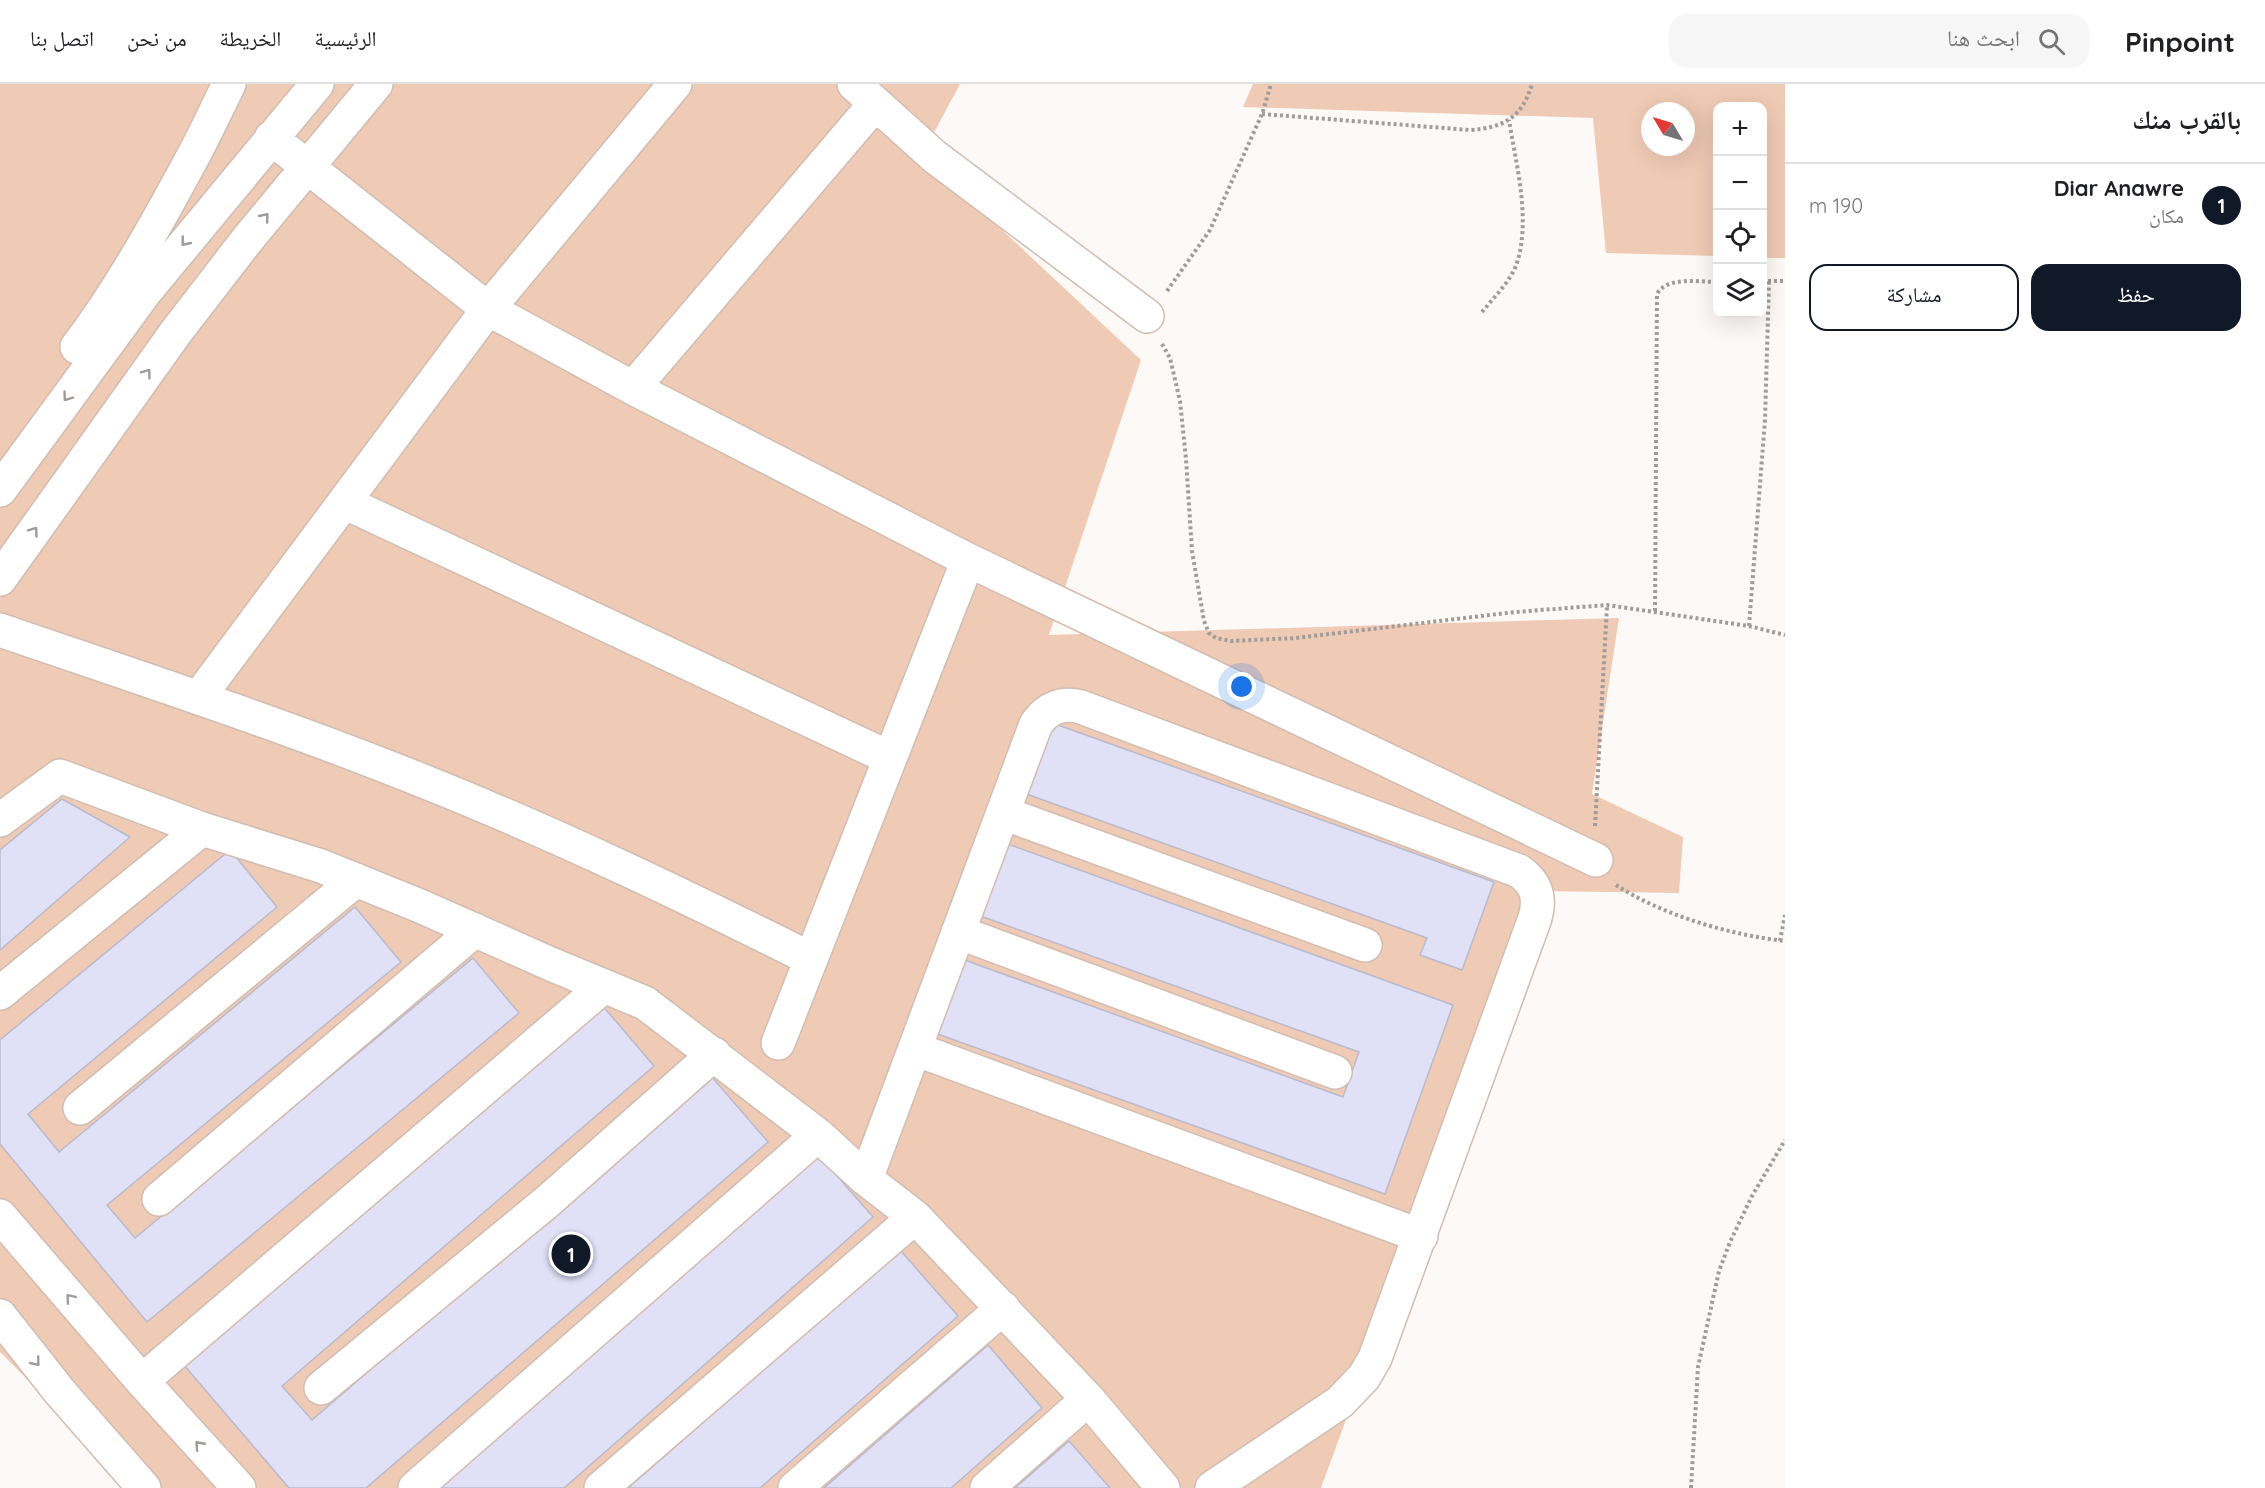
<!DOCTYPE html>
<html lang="ar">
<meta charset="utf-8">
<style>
:root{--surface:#fff;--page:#f6f6f6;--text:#202124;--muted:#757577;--line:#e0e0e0;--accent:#111827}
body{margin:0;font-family:Quicksand,"Noto Naskh Arabic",sans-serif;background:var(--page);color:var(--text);direction:rtl}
.controls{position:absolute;right:18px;top:18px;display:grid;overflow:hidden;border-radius:12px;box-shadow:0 6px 24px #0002}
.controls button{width:54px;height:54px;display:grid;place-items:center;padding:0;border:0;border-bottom:2px solid var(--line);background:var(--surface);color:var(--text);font:30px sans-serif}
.compass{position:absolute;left:1641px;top:18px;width:54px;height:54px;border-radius:50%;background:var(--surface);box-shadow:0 6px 24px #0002;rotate:308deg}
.you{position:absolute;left:1242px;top:603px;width:21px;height:21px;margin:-15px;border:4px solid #fff;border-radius:50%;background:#1a73e8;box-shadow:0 0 0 9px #1a73e833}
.badge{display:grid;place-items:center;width:39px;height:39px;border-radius:50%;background:var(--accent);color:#fff;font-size:20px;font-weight:700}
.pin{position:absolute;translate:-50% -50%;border:3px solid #fff;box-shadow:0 2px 6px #0006}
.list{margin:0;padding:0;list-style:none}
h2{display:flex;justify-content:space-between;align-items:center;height:78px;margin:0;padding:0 24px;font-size:26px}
h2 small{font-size:20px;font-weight:400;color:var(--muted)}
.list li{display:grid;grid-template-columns:39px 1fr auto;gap:18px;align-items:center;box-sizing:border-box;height:84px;padding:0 24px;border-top:2px solid var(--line)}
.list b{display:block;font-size:22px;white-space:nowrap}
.list p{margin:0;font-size:20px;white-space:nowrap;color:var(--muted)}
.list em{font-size:20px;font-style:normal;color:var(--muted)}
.actions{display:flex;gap:12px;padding:18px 24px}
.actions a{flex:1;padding:14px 0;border:2px solid var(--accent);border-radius:18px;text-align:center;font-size:21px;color:var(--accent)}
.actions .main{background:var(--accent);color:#fff}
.icon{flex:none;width:33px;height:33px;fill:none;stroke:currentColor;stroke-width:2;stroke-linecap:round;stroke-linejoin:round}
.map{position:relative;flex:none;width:1785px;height:1404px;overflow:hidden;direction:ltr}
header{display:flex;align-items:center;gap:36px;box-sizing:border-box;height:84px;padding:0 30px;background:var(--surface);border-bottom:2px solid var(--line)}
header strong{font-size:28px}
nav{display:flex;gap:33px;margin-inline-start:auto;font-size:21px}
.search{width:420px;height:54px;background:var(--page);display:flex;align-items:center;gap:15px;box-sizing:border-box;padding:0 21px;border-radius:18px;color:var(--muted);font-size:22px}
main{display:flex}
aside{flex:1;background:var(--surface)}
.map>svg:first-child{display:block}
.green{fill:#efcab5;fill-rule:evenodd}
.building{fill:#e0e1f6;stroke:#b9bace;stroke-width:1.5}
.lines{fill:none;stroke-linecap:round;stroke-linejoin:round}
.minor-casing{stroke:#d1bdb2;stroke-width:36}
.path{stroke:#a19c99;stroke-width:4;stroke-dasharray:3 3;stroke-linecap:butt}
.minor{stroke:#fff;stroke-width:33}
.oneway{stroke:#9e9b99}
</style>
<header>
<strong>Pinpoint</strong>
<div class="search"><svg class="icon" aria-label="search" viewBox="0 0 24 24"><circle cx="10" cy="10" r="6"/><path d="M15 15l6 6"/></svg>ابحث هنا</div>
<nav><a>الرئيسية</a><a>الخريطة</a><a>من نحن</a><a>اتصل بنا</a></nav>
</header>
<main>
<aside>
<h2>بالقرب منك<small></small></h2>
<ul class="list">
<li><span class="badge">1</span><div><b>Diar Anawre</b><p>مكان</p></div><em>190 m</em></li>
</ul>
<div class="actions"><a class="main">حفظ</a><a>مشاركة</a></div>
</aside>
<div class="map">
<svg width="1785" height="1404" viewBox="0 0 1785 1404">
<rect width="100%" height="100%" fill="#fdf9f7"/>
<path class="green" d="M0,0H960L922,71L1141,276L1049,551L1619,534L1592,710L1683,753L1679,809L1539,807L1321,1404H136L0,1268Z
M1253,0H1785V174H1763L1762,22H1718L1717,172L1606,169L1593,34L1243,23ZM1650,27H1686V63H1650Z"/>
<path class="building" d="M1047,637L1494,798L1462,886L1420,871L1427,854L1021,708Z
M62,715L130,753L0,866V766Z
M1002,758L1453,921L1385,1110L932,948L959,874L1343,1013L1359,968L975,830Z
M230,766L277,823L28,1030L59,1068L355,823L401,878L107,1121L135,1154L473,874L519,929L147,1238L0,1060V956Z
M602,921L654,982L282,1302L312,1336L711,992L768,1058L366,1404H289L184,1281Z
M818,1070L873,1133L564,1404H437Z
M900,1166L958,1232L760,1404H628Z
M988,1261L1042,1324L951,1404H824Z
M1069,1357L1110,1404H1015Z"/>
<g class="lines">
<defs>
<path id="minor" d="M854,0L935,73L1147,232
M271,54L488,225L633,304L968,476L1596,776
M77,263C120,206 156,141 190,78C204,53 216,26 229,0
M633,304L875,20
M0,406L145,208L317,0
M344,418L890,674
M0,495L176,248L247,156L376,0
M0,546C143,595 287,642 428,699C558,751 685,812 811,875
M199,613L488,225L675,0
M1003,729L1365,861
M0,736L60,692L202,745
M958,848L1335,988
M0,909L202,745L321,782L420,822L553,881L645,919L818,1051L866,1095L915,1133L1088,1315L1163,1404
M778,959L968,476
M915,965L1421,1152
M80,1024L356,796
M866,1095L1036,640C1047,624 1062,618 1081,623L1519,787C1536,799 1541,813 1535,834L1375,1274L1364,1293L1340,1318L1212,1404
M159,1115L475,846
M0,1132L142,1297L239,1404
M0,1232L60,1308L144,1404
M142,1297L604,902
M321,1304L548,1117L714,970
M415,1404L818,1051
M601,1404L915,1133
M795,1404L1003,1224
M987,1404L1088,1315"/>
</defs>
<use href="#minor" class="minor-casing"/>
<path class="path" d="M1262,30L1470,46C1503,44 1522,34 1532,0
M1762,197H1785
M1167,207L1210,146L1262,30L1271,0
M1482,228C1494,213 1511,197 1517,179C1531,135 1516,80 1509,36
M1162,260L1170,274L1180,317L1186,375L1192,467L1204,537L1209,549L1216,554L1231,557L1296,554L1515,528L1607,521L1749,542L1785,551
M1655,527L1657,210C1667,192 1699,198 1718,198
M1749,542L1765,336L1769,197
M1595,742L1607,522
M1616,801C1662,831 1730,851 1785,857
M1780,857L1785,831
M1691,1404L1698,1283L1719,1187L1730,1158L1752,1112L1785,1056"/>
<use href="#minor" class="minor"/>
</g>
<defs><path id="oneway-chevron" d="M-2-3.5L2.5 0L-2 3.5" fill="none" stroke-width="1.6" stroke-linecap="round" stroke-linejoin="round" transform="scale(1.5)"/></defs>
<g class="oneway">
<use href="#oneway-chevron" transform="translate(265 133) rotate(-51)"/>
<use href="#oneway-chevron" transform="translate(185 158) rotate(129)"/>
<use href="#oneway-chevron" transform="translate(147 289) rotate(-54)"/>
<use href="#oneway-chevron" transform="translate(67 313) rotate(126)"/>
<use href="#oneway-chevron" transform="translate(34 447) rotate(-54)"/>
<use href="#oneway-chevron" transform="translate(70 1214) rotate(-131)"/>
<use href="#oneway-chevron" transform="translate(36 1278) rotate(51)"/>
<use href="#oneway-chevron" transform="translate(199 1361) rotate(-132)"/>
</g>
</svg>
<div class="controls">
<button>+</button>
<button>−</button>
<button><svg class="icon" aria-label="locate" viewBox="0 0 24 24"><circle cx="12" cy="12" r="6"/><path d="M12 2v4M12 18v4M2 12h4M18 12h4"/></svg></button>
<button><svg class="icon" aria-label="layers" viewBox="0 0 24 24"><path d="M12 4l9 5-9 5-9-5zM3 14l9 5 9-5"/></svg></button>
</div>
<svg class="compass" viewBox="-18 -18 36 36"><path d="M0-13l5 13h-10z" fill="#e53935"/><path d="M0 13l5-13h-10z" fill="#757577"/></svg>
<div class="you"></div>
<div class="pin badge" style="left:571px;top:1170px">1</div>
</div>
</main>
